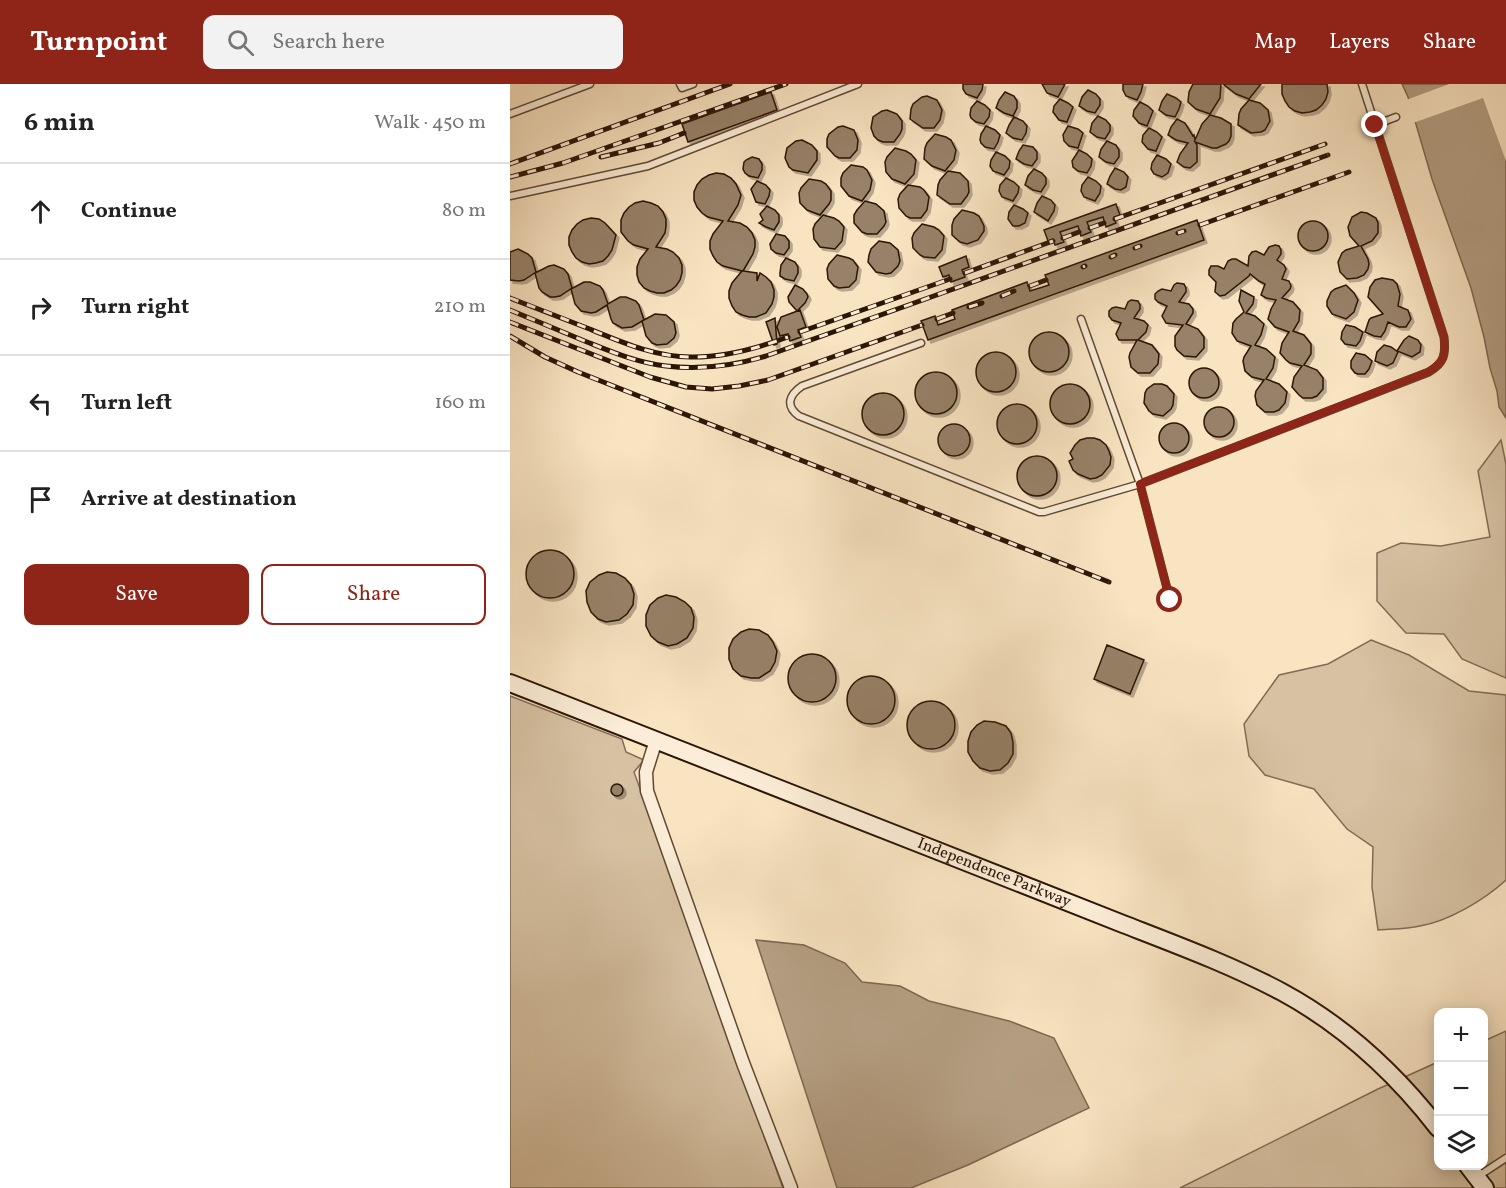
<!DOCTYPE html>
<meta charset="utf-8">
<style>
:root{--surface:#fff;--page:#f2f2f2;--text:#222;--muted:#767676;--line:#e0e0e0;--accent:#8f2418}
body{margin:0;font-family:Vollkorn,serif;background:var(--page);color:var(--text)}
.controls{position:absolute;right:18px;bottom:18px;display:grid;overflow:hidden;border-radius:12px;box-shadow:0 3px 15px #0003}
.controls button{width:54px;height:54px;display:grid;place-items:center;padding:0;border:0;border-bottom:2px solid var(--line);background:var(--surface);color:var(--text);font:30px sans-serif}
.stop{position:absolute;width:18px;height:18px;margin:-14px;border:4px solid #8f2418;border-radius:50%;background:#fff}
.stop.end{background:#8f2418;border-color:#fff;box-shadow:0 2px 6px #0008}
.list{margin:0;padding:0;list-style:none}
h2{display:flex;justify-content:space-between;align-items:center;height:78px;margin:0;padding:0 24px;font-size:26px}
h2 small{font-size:20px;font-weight:400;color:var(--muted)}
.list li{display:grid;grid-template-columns:39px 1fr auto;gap:18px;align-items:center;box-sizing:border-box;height:96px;padding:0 24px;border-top:2px solid var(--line)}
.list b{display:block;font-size:22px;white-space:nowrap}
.list em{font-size:20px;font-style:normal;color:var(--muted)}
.actions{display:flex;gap:12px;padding:18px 24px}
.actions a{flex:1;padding:14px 0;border:2px solid var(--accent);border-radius:12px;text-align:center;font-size:21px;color:var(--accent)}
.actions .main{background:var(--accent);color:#fff}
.icon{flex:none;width:33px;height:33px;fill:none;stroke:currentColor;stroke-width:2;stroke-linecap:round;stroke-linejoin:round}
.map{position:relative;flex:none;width:996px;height:1104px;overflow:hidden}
header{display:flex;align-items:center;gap:36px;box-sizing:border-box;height:84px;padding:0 30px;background:var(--accent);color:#fff}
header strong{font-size:28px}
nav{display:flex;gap:33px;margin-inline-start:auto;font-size:21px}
.search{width:420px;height:54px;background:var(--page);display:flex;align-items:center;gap:15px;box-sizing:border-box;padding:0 21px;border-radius:12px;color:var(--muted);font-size:22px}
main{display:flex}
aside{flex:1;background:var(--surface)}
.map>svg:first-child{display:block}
.green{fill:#d6c1a2;stroke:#826b54;stroke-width:1.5}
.water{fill:#b49e82;stroke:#7e6750;stroke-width:1.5}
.pier{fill:#f9e4c2}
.building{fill:#978167;stroke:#2d1505;stroke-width:1.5;filter:url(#shadow)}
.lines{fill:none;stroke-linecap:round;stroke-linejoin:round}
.service-casing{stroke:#604934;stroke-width:9}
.minor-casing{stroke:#604934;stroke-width:15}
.secondary-casing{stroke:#2d1505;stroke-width:20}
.service{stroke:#fbedd7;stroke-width:6}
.minor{stroke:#fbedd7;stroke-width:12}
.secondary{stroke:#fbedd7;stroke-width:16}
.rail-casing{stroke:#2d1505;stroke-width:5}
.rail{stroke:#fbedd7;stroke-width:3;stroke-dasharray:9;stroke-linecap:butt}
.route{stroke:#8f2418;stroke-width:8}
.labels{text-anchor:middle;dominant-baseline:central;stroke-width:4.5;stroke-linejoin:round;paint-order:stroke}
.street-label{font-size:16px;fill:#2d1505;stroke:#fbedd7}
</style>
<header>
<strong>Turnpoint</strong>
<div class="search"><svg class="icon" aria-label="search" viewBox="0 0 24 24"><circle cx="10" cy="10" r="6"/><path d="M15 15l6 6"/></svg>Search here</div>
<nav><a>Map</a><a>Layers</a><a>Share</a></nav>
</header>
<main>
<aside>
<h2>6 min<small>Walk · 450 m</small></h2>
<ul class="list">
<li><svg class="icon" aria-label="ahead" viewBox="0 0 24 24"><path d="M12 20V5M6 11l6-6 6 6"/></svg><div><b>Continue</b></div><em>80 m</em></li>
<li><svg class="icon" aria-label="right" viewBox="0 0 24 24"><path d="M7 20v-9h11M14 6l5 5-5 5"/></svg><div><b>Turn right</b></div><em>210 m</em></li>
<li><svg class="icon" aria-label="left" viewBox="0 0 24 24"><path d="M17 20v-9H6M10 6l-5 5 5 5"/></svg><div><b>Turn left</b></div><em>160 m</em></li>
<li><svg class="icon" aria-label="arrive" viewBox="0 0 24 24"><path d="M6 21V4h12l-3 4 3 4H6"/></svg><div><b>Arrive at destination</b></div></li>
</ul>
<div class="actions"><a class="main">Save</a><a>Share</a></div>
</aside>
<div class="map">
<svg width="996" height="1104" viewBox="0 0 996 1104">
<defs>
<filter id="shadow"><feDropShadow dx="3" dy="3" stdDeviation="0" flood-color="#0004"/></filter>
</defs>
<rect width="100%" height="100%" fill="#f9e4c2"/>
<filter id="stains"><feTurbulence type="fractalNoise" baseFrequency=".00333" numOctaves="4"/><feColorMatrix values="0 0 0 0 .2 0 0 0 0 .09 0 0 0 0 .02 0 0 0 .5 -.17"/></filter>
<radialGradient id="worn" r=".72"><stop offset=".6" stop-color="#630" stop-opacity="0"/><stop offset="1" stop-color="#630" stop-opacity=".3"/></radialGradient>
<path class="green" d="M991,356L996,380V594L952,575L934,550L896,549L867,517V469L891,459L931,462L980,453L968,387Z
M861,556L899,571L959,607L996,611V796C974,816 939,837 910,842C897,845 882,845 868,846L862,803L863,763L837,745L804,705L755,691L739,672L734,640L769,591L818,580Z
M0,612L112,655L116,668L134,676L124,688L273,1104H0Z
M996,947V1104H670L868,1005L928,978V1082H974V957Z"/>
<path class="water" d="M892,0H996V334L989,323L987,307L980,284L974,253L961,204L922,95L898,13Z
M246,856L294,861L335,879L352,898L390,902L419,917L499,937L544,954L579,1024L458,1081L401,1104H327Z"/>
<path class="pier" d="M939,0H996V77L973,14L903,39L896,16Z"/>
<path class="building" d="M453,0H473L472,6L467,14L456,10L453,5Z
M532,0H555L548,13L537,9Z
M613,0H633L631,8L627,16L616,12L613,6Z
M683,0H711L710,14L700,30L686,25L678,18L679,8Z
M713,0H751L739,15L726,10Z
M772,0H817L818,8L816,15L812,21L806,26L800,28L792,29L785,27L779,23L775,17L772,10Z
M578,6L586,10L590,15V21L585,29L577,27L569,22L572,13Z
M261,8L267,26L178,58L172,40Z
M495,8L504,12L507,17V24L503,32L494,29L486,24L489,16Z
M657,10L666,14L671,18L669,25L665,33L656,31L649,26L652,17Z
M417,12L427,16L432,26L430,36L424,44H413L400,35L401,25L403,20L412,13Z
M550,15L558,19L563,23L557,38L549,36L543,28L544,22Z
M739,16L750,19L758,26L760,37L755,46L751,48L741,49L728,41L729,30L731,25Z
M467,17L475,21L480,26L479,33L474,40L466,38L461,34L460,31L461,24Z
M630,18L638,22L643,27L637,42L629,39L623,32L624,26Z
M377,26L387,30L392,37V45L390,50L384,58H373L368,56L364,52L361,44L363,33L372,27Z
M700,31L711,34L721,40V52L719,57L716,60L707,64H702L685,58L687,61V78L680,84L674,83L667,78L670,70L678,59L666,56L658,51L661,43L667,35L675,39L683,52L684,51L685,56L692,40Z
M588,32L596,36L600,41V47L595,55L587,53L580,48L582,39Z
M504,33L513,37L517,42L516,49L512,56L503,54L496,49L499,41Z
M333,42L344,46L348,56L347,66L340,74H329L325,72L317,63V55L319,50L328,43Z
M476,42L485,46L490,51L488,58L484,65L475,63L471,59L470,56L471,50Z
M558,42L568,45L573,49L568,64L559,62L554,57L553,51Z
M639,44L647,48L652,53L646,67L638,65L632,58L633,51Z
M425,50L436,53L441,56L446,66L444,76L435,87L422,82L414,75L415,64L417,59Z
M292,56L302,61L307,67V76L298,89L283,86L279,83L275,74L277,64L286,57Z
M597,57L606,61L609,66V73L604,80L596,78L589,73L591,65Z
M513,61L523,63L527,68V75L522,82L514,80L506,75L509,67Z
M385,64L396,67L401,70L406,76L404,90L395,100L382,95L376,88L375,78L377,73Z
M569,66L577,70L582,75L581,82L577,89L568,87L563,83L562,77Z
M486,68L495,72L500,77L499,84L494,91L483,87L480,82L481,76Z
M647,71L656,75L661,80L658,89L652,93L644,90L641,85L642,79Z
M242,73L249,75L252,80V86L248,94L239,92L235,89L233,85L234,78L236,76Z
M341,81L353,83L357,86L362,96L360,106L352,117L339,112L331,102V94L333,89Z
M605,84L614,88L618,93L616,103L611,106L605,105L597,100L600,92Z
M524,85L532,89L536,94V100L531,108L523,106L515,101L518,92Z
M438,87L450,89L458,97L459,108L457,112L451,120H440L427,111L428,101L430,96Z
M206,89L214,90L221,94L226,100L231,111L228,121L218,137L230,139L237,143L242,149L245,156V163L243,170L233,187L247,189V197L250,189L256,193L261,198L264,206V213L262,220L256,229L246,233H239L232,231L226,228L222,222L219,214V207L222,199L232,187L213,182L207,178L203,172L200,165V157L203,150L213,137L198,133L192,129L187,123L184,116V108L187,101L192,95L199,91Z
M578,93L586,97L591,102L590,109L585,117L574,113L571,107L572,101Z
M496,94L504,98L509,103L508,109L503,117L492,113L489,107L490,101Z
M299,95L311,97L316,100L321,107V116L319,120L310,131L297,126L290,119L289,109L291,104Z
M247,97L256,101L260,106L259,112L255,120L246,118L241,105Z
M398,101L410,103L414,106L419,113L417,126L411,134H400L396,132L389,124L388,115L390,110Z
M532,112L541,116L545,121L544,127L538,137L524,128L527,119Z
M133,117L141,119L148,122L153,128L156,135V142L155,149L146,163L157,165L163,168L169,174L172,181V189L170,196L166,202L161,206L154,209H147L140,207L134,204L129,198L127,191V183L130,175L138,165L124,161L118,157L111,148V136L114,129L119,123L125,119Z
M355,117L366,120L374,127L376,138L374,142L367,150H357L352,148L344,139V131L347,126Z
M606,120L610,131L604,133L606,139L596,143L593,133L577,138L581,148L571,152L568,142L550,148L554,158L545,161L543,155L538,157L534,146Z
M504,121L513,125L518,129L515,139L509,142H503L498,135L499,128Z
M257,122L265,126L269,131V138L264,146L256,143L249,139L253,136L250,130Z
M452,126L464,129L469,132L474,142V147L468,156L457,160L450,158L442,151V141L444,135Z
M851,128L857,129L866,134L868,139V149L862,157L851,162L858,175L859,180L858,185L854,191L847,194L837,195L830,188L828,178L832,169L836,166L849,162L840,152L838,143L842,133Z
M313,131L324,134L329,137L334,143L332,157L325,165L310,163L304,155L303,145L305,140Z
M81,134L89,135L95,139L106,151L102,166L98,172L93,177L86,179L79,180L72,178L66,174L62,168L59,161V153L62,146L67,140L73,136Z
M687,136L694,156L418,256L411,237L425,232L428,241L445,235L442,226L517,198L520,207L539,201L535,191Z
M788 152a15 15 0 1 1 30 0a15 15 0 1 1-30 0Z
M412,140L424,143L429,146L434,152L432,166L425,174L414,173L410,171L403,164L402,154L404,149Z
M266,150L275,152L279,157V164L274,171L266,169L261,165L260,160Z
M369,157L380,159L388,166L390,177L388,182L381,189L376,190L366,188L358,178L359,171L361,165Z
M765,161L769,162L771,166V170L767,176L774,181L776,185L772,195L779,197L781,202L780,205L772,214L783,218L790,226L789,237L783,247L794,251L801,260V270L794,281L807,286L813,294V305L807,312L802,314H793L789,311L782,303L784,293L792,282L780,279L776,276L770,269L772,259L779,248L765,243L758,235L761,225L766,216L756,214L751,211L755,200L749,197L740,190L739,192L715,211L710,212L705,208L706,198L699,191V186L701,182H708L714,185L718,177L722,175H726L738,182L739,172L742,168L746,167L754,171L759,163Z
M8,165L18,170L22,174L26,188L14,196L9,197L0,196V168Z
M327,171L339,174L343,176L348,183L346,196L339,203L329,204L324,202L318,195L317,185L319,180Z
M456,172L459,183L452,186L455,193L441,198L439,191L433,193L429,183Z
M276,174L285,178L288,183V189L284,197L275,195L270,192V189L271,181Z
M44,181L54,185L58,190L62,204L50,212L45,213H40L32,208L29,204L25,189L39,182Z
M872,194L883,196L887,200L890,210L888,222L898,226L901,235L896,243H889L878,238L875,247L871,253L864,252L855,248L859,236L861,234L873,230L858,213L860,203L865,196Z
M74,198H80L90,202L93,206L98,220L110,213H116L126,217L129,221L134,236L122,243L112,244L103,239L101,235L97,221L86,228L81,229L71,227L65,220L61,205Z
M667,199L674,200L676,204V208L669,218L679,220L683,225V229L676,240L688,245L694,253V264L686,273L674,272L667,266L665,262V252L673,241L656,239L652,232L657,222L648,218L645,215V210L648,207L652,205L661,207L664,201Z
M285,201L293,205L297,210L298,213L295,219L287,227L279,218L278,213Z
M836,201L844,209L848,216L844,228L836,235L822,230L817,222V217L821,208L825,205Z
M731,206L744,213L743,220L736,229L745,232L754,240L751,251L745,261L756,265L765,273L763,284L756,295L769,300L777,308L775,319L769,326L764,328H755L747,321L745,312L746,307L754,296L742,293L735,287L733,277L734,273L741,262L727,257L722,249L723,239L726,235L734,228L729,217Z
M621,216L628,217L630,221V225L624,234L634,237L638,241L636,248L628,256L642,261L649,270L648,280L640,289H628L621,283L619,273L620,269L627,256H609L606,250L611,239L602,236L599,232V227L602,224L606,223L615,225L618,218Z
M290,226L296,243L288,246L291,253L280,257L278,250L270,252L267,243L271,233Z
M145,230L156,231L164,238L166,249L164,254L157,260L147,261L142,259L136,252L132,237Z
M265,234L267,260L264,261L256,238Z
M836,241L845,243L853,248L850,257L846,262L835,260L831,255L832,248Z
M519 268a20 20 0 1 1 40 0a20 20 0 1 1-40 0Z
M899,252L908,256L911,261L910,268L902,273L887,267L894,256Z
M874,261L881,263L888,268L883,279L877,282L865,277L867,268Z
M466 288a20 20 0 1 1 40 0a20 20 0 1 1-40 0Z
M846,269L855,271L862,277L859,285L855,290H848L845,289L841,284V277Z
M679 299a15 15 0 1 1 30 0a15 15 0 1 1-30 0Z
M405 309a21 21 0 1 1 42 0a21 21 0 1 1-42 0Z
M540 320a20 20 0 1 1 40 0a20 20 0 1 1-40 0Z
M644,300H652L657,302L664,310L663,321L661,325L653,332L643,330L639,327L634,319L635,309L637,305Z
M352 330a21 21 0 1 1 42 0a21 21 0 1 1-42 0Z
M487 340a20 20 0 1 1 40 0a20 20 0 1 1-40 0Z
M694 338a15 15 0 1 1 30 0a15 15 0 1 1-30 0Z
M649 354a15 15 0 1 1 30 0a15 15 0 1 1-30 0Z
M428 356a16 16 0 1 1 32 0a16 16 0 1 1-32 0Z
M577,354H584L590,356L596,361L599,367L601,373L600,381L592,391L586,394L580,395L568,390L563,386L559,377L563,375L560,369L565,361L570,356Z
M507 392a20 20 0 1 1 40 0a20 20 0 1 1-40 0Z
M16 490a24 24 0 1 1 48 0a24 24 0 1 1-48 0Z
M97,488L106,489L115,494L121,501L124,510L123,521L117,530L109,536L96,538L88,535L81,528L77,518L76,507L80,498L89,491Z
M156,511L166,513L175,518L181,524L184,533L183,544L177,554L167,560L158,562L148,558L141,552L136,542V531L140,521L148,514Z
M239,545L249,546L258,551L263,558L267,567L265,578L260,587L249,594H241L231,592L223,585L219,575V564L223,555L231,548Z
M597,561L634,576L620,610L584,595Z
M278 594a24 24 0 1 1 48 0a24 24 0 1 1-48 0Z
M337 616a24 24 0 1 1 48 0a24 24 0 1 1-48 0Z
M397 641a24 24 0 1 1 48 0a24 24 0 1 1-48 0Z
M474,637L485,638L496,642L501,649L503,658V670L498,679L490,686L480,687L470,684L463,677L458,668V657L461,648L467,641Z
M101 706a6 6 0 1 1 12 0a6 6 0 1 1-12 0Z"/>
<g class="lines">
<defs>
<path id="service" d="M170,0L172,4L183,0
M0,30L80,0
M865,41L886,33
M0,112L138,82L348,0
M571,235L630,400L660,516
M411,259L292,302C279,311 275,322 289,332L529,428H534L630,400L919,288C934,279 936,271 934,253L852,0
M967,1093L996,1074"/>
<path id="minor" d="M146,656L136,688L137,707L233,979L281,1104"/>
<g id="secondary">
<path id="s1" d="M0,599C141,654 282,710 423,765C487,790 550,815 613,840C667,861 721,881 772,908C833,941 886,990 928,1044"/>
<path d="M958,1082L975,1104"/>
</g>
</defs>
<use href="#service" class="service-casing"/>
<use href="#minor" class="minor-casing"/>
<use href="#secondary" class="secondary-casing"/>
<use href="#service" class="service"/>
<use href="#minor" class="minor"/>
<use href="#secondary" class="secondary"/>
<defs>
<path id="rail" d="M91,73L149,59L174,49
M0,80L220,0
M0,93L53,79L276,0
M605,135L815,60
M690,141L839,88
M580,144L594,139
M668,149L674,147
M553,154L569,148
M625,164L630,162
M601,173L605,171
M573,183L575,182
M455,189L543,157
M520,202L536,196
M492,212L504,207
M0,214C26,224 52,234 77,244C111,258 147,274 184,273C217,273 248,264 278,253
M459,223L472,219
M0,226C26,237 51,247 77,258C102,268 128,279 156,282C190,286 223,282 256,272L818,71
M427,235L443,229
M0,238L140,293L176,303L202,305L229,302L258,296L412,241
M290,248L440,195
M0,252L35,273L68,288L599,498"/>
</defs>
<use href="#rail" class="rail-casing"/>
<use href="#rail" class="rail"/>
</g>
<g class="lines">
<path class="route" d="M660,516L630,400L918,288C934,279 936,271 934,253L865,41"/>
</g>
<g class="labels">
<g class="street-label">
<text stroke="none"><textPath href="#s1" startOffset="520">Independence Parkway</textPath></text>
</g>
</g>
<rect width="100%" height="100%" filter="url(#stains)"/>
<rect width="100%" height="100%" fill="url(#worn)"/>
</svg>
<div class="controls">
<button>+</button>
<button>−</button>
<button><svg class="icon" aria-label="layers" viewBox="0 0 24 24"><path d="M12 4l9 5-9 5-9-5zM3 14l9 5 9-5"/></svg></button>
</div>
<div class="stop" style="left:660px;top:516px"></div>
<div class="stop end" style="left:865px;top:41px"></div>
</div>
</main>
